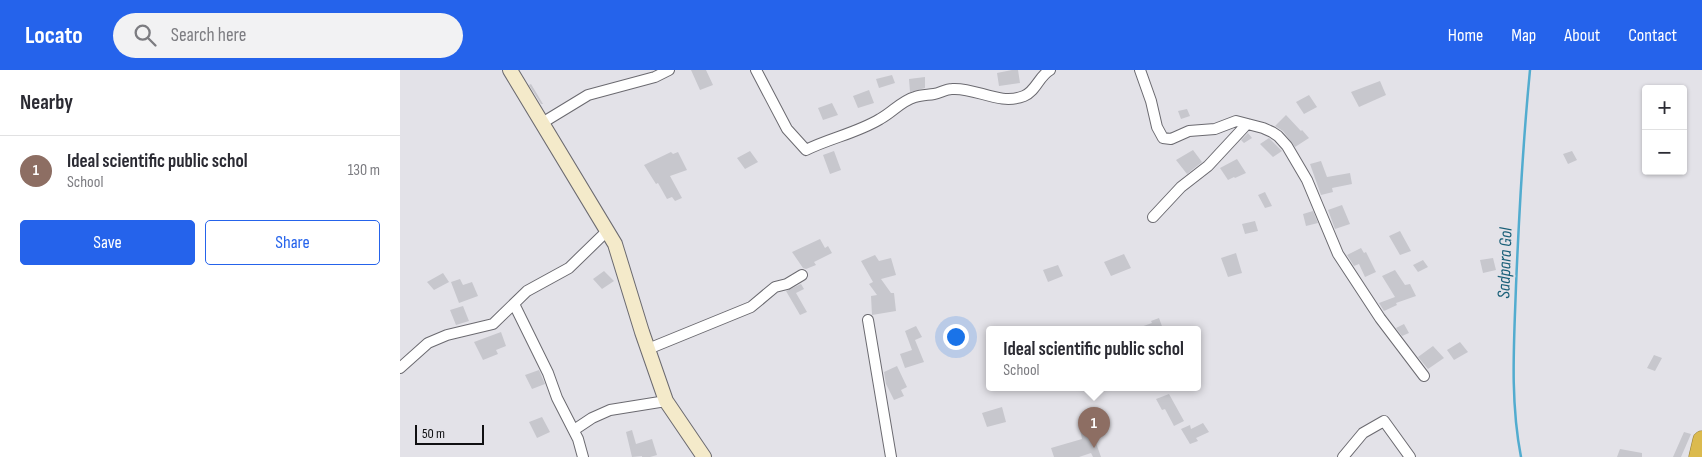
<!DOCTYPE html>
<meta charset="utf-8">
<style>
:root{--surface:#fff;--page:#f2f2f3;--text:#2b2b33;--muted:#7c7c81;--line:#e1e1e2;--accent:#2563eb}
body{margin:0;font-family:"Sofia Sans Condensed",sans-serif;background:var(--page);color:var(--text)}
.controls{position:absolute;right:15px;top:15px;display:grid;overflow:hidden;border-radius:5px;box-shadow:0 1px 4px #0004}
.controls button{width:45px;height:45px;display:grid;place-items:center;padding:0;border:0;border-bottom:1px solid var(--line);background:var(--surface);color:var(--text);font:25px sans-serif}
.scale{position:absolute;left:15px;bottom:12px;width:69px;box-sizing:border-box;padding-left:5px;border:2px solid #101012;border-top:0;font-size:14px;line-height:18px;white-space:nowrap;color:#101012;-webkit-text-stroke:4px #e3e2e8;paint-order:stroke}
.you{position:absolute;left:555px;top:266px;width:18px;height:18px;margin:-12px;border:4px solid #fff;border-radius:50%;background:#1a73e8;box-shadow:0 0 0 8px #1a73e833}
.badge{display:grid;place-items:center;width:32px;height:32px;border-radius:50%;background:var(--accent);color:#fff;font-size:16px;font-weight:700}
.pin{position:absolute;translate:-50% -41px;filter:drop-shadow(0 1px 2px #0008)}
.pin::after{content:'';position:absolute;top:26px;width:18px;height:15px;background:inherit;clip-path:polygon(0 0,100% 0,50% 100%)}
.popup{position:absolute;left:586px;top:256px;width:215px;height:65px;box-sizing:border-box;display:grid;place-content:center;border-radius:5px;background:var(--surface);filter:drop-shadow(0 1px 4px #0005);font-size:16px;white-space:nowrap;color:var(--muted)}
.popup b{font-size:19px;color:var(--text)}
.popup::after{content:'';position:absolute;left:50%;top:100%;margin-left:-10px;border:10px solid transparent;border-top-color:var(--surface)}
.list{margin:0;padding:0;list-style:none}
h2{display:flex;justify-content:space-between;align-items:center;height:65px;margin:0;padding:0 20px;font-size:21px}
h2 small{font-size:16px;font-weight:400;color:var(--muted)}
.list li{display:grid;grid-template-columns:32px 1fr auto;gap:15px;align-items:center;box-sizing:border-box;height:70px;padding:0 20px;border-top:1px solid var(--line)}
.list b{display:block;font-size:19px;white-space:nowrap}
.list p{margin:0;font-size:16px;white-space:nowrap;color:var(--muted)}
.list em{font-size:16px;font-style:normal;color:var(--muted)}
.actions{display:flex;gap:10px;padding:15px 20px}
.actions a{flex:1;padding:11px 0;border:1px solid var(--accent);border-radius:5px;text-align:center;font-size:18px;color:var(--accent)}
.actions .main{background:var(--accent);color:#fff}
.icon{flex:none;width:28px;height:28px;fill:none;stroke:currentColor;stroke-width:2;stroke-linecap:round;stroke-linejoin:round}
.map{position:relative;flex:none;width:1302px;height:387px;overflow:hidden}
header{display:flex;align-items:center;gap:30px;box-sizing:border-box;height:70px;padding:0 25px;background:var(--accent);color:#fff}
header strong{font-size:24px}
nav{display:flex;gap:28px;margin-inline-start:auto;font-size:18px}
.search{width:350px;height:45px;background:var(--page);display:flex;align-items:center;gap:12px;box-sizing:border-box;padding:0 18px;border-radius:28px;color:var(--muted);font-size:19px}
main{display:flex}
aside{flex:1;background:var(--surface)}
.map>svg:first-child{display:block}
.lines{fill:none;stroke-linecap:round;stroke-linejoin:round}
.stream{stroke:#52accf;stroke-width:2.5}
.building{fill:#c7c7cd}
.street-casing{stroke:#6b6a70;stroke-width:12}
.secondary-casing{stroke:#6b6a70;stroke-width:16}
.highway-casing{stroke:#947e39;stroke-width:19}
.street{stroke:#fff;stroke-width:10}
.secondary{stroke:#f4eaca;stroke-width:14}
.highway{stroke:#dbba4e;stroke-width:18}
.labels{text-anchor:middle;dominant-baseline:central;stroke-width:4;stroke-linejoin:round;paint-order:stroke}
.water-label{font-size:18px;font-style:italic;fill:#195f78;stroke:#e3e2e8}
</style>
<header>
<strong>Locato</strong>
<div class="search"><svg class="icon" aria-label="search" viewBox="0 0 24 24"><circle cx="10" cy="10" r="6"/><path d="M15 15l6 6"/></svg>Search here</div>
<nav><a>Home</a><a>Map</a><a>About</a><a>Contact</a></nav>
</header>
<main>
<aside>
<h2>Nearby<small></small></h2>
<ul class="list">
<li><span class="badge" style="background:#8d6e63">1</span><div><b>Ideal scientific public schol</b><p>School</p></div><em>130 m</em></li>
</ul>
<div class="actions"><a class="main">Save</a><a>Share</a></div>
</aside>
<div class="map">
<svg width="1302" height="387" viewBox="0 0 1302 387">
<rect width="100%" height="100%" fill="#e3e2e8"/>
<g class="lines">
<path class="stream" d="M1121,387C1110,330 1114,274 1116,216C1119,144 1123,72 1130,0"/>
</g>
<path class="building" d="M291,0H306L313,15L300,20Z
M612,0H618L620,13L599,16L597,3Z
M492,5L495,13L479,18L476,9Z
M525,7V18L510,22L509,9Z
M980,11L986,25L959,37L951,22Z
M131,14L143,34H141L129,15Z
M469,20L474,33L458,38L453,26Z
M909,25L917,37L904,44L896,32Z
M432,33L438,45L423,50L418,38Z
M787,39L790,46L781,49L778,41Z
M886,45L901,61L902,60L909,68L895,77L883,61L875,56Z
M848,63L852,68L844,73L841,70Z
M869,68L882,81L873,87L860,74Z
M793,80L802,92L787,104L776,90Z
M350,81L358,92L345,99L337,88Z
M434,81L441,100L430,104L423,85Z
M1172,81L1177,90L1168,94L1163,84Z
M271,82L273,84L278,82L287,100L270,106L282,128L275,131L272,127L267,129L258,113L256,114L244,95Z
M837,89L846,103L835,108L834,107L828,110L820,98Z
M921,91L927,107L950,103L952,114L932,118L933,122L921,125L910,94Z
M865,122L872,136L865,138L858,125Z
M942,135L950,154L935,159L928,140Z
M913,141L918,153L906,156L903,144Z
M855,151L858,161L845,164L842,154Z
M1000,161L1011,181L1000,185L989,166Z
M420,169L425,178L428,176L432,183L414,192L416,195L406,199L403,198L392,182Z
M961,178L964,183L966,182L976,202L965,207L959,194L954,196L947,185Z
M836,183L842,203L828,207L821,188Z
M724,184L731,198L711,206L704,192Z
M475,185L479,191L491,188L496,205L481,209L491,223H494L496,241L472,245L471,226L477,225L469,214L473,212L461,191Z
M1093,188L1096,200L1083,203L1080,190Z
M1023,190L1028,197L1018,202L1013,195Z
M658,195L663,206L648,212L643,200Z
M995,200L1005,215L1010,214L1016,226L996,233L997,235L984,241L979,233L995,227L982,206Z
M204,201L214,211L202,219L193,209Z
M43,203L49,212L34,220L27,212Z
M60,209L63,215L72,212L78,226L59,233L51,212Z
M401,214L404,219L396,223L407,242L400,245L386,221Z
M63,236L69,251L56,255L50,240Z
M759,248L763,259H739L738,258L752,253L751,251Z
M1004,254L1009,263L1002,266L996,258Z
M516,256L522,267L515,270L524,292L505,298L500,284L512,280L505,261Z
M101,262L106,276L96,280L98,284L83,290L74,272Z
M1060,272L1068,282L1054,290L1047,280Z
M1033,276L1044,288L1028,299L1018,287Z
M1254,285L1262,288L1255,301L1247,298Z
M497,296L507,317L501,320L504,326L494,330L486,314L484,302Z
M139,300L145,314L132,319L125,305Z
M769,324L784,351L774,356L765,339L762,340L756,329Z
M602,337L606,352L587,357L582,343Z
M142,347L150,362L137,368L129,352Z
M803,353L809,362L796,368L798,371L790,374L781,359L790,355L791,359Z
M690,356L701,387H693L691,383L679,387H654L651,378L682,369L680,359Z
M232,360L236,374L252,369L257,385L250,387H242V386L232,387L226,362Z
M1284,362L1291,364L1281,387H1273Z
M1220,379L1242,383V387H1217Z"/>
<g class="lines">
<defs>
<path id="street" d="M356,0L387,59L406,80C430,68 457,63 480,49C493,42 501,31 515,27C521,25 528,25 534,24C540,23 546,19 552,19C576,17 599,36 624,26C636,21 639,6 650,0
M740,0L751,31L757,57L763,68L771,69L789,61L815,59L836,51L863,58L872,62L878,66L887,76L907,110L938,184L980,248L1024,306
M142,53L188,25L255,7L269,0
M753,147L781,117L808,96L847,54
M114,234L148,303L157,328L178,369L183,387
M468,250L491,387
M248,279L351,237L375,217L387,214L402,205
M0,298L28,273L47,265L93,254L127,221L169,198L207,161
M174,360L192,348L210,340L266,331
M943,387L963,363L984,351L1010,387"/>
<path id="secondary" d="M110,0L215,174L242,262L266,331L304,387"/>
<path id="highway" d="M1298,387L1302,370"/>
</defs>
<use href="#street" class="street-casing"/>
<use href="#secondary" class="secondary-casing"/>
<use href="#highway" class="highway-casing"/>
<use href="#street" class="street"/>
<use href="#secondary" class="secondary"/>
<use href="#highway" class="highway"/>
</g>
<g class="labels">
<g class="water-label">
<text transform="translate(1105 193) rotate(-88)">Sadpara Gol</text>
</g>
</g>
</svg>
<div class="controls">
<button>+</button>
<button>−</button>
</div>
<div class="scale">50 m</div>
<div class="you"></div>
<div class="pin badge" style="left:694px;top:378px;background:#8d6e63">1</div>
<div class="popup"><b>Ideal scientific public schol</b>School</div>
</div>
</main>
